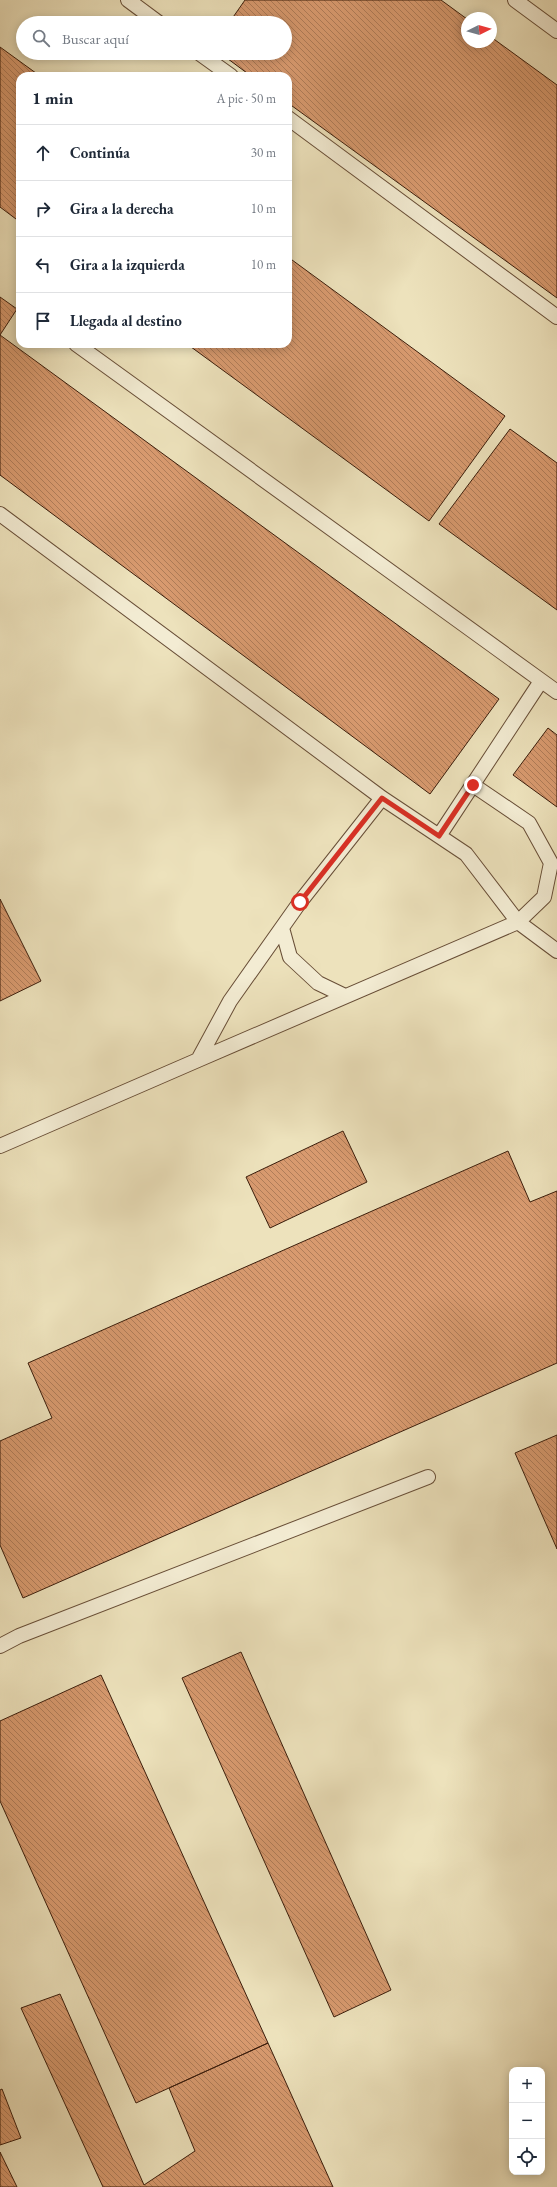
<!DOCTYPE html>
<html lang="es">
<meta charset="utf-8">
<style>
:root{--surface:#fff;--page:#f6f6f7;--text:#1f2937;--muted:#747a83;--line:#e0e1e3}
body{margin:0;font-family:"EB Garamond",serif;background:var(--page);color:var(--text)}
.controls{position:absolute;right:12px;bottom:12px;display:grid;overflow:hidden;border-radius:8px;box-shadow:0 2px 10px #0003}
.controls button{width:36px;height:36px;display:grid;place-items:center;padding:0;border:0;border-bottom:1px solid var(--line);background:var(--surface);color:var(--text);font:20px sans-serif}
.compass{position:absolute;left:461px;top:12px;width:36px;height:36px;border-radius:50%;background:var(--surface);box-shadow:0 2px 10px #0003;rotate:85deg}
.stop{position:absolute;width:12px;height:12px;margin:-9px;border:3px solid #d93025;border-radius:50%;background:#fff}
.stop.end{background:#d93025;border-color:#fff;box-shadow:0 1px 4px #0008}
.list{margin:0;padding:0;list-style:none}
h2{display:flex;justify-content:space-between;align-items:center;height:52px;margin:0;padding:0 16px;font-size:17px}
h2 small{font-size:13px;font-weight:400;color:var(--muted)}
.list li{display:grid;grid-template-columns:26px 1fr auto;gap:12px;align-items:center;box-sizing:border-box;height:56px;padding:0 16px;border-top:1px solid var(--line)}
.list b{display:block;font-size:15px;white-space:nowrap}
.list em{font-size:13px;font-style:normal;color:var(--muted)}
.icon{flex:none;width:22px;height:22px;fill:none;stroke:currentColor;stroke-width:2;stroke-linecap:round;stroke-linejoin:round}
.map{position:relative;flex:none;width:557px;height:2187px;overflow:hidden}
.search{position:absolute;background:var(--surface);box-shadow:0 2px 10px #0003;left:16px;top:16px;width:276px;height:44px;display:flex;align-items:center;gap:10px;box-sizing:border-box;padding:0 14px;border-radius:22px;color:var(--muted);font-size:15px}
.panel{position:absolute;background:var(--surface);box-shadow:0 2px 10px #0003;left:16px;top:72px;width:276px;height:276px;border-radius:12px}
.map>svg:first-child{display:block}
.building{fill:url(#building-back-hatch);stroke:#3b1d0b}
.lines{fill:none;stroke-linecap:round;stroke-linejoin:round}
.service-casing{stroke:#684e37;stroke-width:16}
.service{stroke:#f3ecd3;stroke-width:14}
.route{stroke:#d93025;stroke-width:5}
</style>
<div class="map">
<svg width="557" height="2187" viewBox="0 0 557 2187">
<defs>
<pattern id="building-back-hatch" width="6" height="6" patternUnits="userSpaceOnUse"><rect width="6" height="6" fill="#d89a6f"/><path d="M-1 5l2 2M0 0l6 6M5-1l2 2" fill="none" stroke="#b07d59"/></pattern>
</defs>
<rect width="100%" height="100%" fill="#ede2bc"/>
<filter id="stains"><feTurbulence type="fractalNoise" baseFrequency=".005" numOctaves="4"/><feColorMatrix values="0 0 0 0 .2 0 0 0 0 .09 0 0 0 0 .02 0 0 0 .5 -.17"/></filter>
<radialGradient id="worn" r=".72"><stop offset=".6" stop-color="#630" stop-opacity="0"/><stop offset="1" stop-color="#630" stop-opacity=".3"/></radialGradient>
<path class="building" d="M245,0H441L467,19V42H491V37L557,85V298L288,103V76H251L220,53H285V23H229Z
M0,47L40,76H20V222L0,207Z
M288,257L505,416L429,521L187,344H288Z
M0,297L17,309L0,335Z
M0,335L499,699L430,794L0,475Z
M510,429L557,463V610L439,524Z
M548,728L557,735V807L513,775Z
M0,899L41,981L0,1001Z
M343,1131L367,1182L270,1228L246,1177Z
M508,1151L530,1202L557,1191V1363L23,1598L0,1545V1441L52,1418L28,1363Z
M557,1435V1549L515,1453Z
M241,1652L391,1990L334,2017L182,1678Z
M101,1675L268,2043L136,2103L0,1801V1721Z
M60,1994L144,2185L195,2151L169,2088L268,2043L333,2187H103L21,2008Z
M2,2089L21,2138L0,2145V2090Z
M0,2152L17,2187H0Z"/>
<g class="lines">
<defs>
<path id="service" d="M128,0L159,23
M515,0L557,31
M199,53L231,76
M288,118L557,317
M76,344L557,692
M0,514L382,798L466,854L518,922L557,951
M382,798L300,902L230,1001L198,1060L518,922L544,897L551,863L529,823L473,785
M439,836L541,681
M282,928L290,957L318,983L345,996
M0,1146L198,1060
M0,1646L19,1636L428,1477"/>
</defs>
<use href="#service" class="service-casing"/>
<use href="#service" class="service"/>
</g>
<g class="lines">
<path class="route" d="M300,902L382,798L439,836L473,785"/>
</g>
<rect width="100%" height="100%" filter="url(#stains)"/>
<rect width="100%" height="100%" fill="url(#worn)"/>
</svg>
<div class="controls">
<button>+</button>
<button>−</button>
<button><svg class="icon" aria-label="locate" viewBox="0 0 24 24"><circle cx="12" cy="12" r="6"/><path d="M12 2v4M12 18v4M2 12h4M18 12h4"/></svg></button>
</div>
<svg class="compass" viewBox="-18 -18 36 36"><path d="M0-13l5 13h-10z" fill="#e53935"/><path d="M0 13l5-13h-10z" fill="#747a83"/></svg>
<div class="stop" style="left:300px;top:902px"></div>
<div class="stop end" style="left:473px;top:785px"></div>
<div class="search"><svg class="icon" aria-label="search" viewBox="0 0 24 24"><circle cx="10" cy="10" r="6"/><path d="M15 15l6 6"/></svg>Buscar aquí</div>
<section class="panel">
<h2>1 min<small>A pie · 50 m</small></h2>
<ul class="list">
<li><svg class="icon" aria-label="ahead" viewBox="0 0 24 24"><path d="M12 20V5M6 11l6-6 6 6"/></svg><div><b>Continúa</b></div><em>30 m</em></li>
<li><svg class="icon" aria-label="right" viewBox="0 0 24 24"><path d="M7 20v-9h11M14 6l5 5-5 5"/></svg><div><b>Gira a la derecha</b></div><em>10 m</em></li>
<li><svg class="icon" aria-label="left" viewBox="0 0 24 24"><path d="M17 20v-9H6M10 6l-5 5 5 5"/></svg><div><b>Gira a la izquierda</b></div><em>10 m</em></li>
<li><svg class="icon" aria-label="arrive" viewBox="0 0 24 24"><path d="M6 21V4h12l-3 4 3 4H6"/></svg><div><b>Llegada al destino</b></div></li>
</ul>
</section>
</div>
